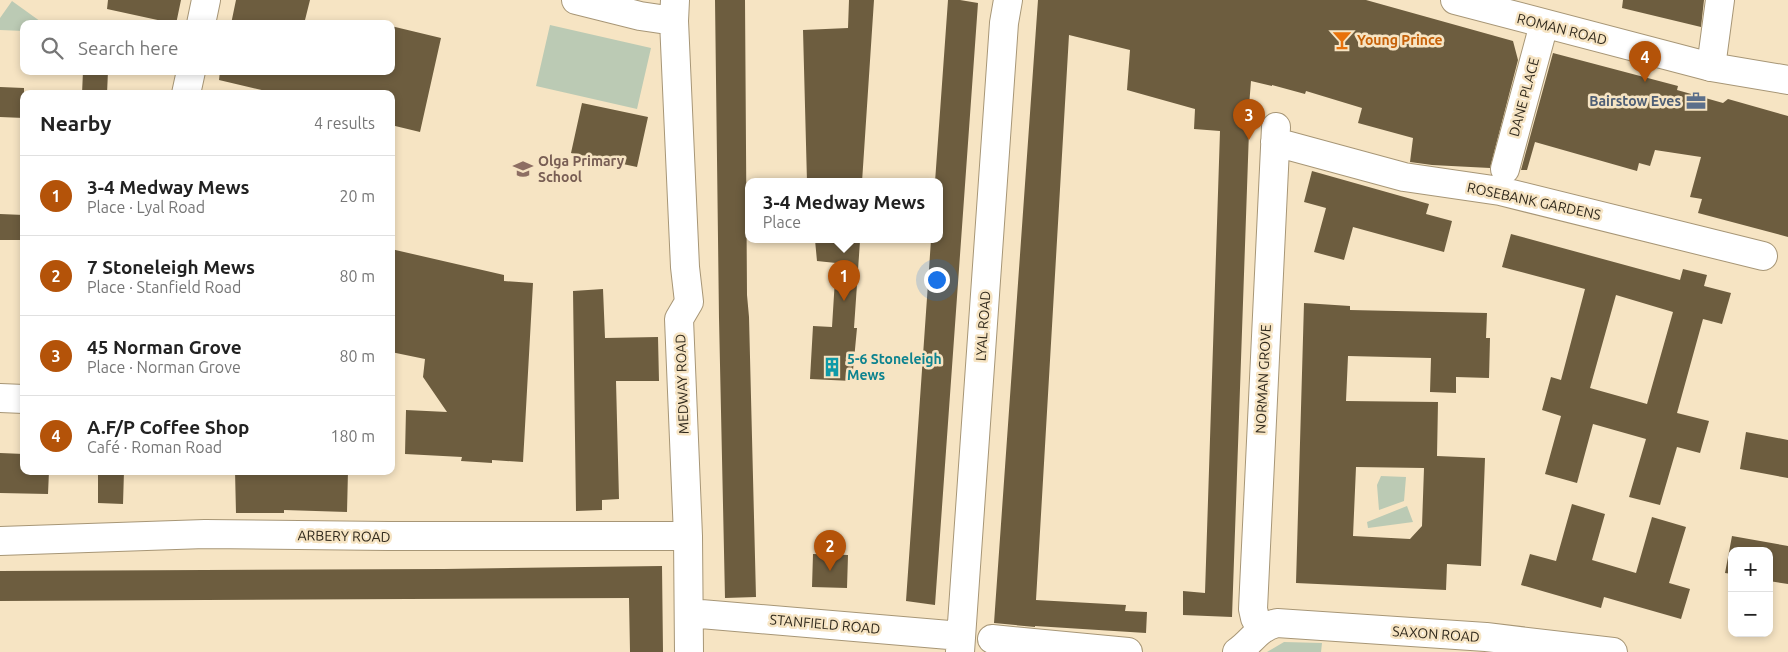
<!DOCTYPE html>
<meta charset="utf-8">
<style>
:root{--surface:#fff;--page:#f2f2f2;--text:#222;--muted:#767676;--line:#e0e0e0;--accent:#b45309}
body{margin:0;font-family:Ubuntu,sans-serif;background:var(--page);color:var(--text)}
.controls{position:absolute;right:15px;bottom:15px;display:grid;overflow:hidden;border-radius:10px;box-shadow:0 2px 8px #0003}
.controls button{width:45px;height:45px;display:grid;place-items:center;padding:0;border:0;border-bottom:1px solid var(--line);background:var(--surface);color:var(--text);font:25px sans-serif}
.you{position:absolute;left:936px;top:279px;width:18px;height:18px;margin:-12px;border:4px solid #fff;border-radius:50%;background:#1a73e8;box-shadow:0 0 0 8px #1a73e833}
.badge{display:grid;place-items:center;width:32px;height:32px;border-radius:50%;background:var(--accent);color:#fff;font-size:16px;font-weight:700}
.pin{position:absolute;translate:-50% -41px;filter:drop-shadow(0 1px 2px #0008)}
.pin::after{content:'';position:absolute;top:26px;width:18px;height:15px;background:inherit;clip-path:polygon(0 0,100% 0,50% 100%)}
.popup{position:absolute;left:745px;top:178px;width:198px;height:65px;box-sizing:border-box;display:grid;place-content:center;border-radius:10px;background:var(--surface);filter:drop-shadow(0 1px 4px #0005);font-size:16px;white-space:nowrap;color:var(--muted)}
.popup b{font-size:19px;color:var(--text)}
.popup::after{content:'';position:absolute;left:50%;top:100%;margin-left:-10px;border:10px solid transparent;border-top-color:var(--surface)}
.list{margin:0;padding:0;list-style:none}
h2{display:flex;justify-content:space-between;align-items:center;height:65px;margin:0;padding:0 20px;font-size:21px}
h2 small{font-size:16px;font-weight:400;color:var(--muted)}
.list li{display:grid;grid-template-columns:32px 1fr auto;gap:15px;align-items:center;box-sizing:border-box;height:80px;padding:0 20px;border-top:1px solid var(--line)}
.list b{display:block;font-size:19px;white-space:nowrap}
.list p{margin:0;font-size:16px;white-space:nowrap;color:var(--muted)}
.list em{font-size:16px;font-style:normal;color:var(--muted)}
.icon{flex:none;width:28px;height:28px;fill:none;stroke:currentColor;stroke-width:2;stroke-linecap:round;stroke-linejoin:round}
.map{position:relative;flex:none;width:1788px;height:652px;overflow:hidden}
.search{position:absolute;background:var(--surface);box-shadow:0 2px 8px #0003;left:20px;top:20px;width:375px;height:55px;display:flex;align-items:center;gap:12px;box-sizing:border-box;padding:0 18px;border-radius:10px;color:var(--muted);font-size:19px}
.panel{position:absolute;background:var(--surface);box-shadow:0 2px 8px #0003;left:20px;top:90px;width:375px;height:385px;border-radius:10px}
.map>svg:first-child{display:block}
.green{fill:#bbcab4}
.building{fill:#6d5d3f;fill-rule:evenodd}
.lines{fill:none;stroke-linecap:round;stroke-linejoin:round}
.minor-casing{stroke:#a79676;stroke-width:30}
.major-casing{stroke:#a79676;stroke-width:30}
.minor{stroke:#fff;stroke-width:28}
.major{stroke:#fff;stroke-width:28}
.labels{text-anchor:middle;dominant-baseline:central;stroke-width:5;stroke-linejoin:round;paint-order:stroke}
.street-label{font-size:14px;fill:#30291c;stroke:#f6e4c3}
.food-label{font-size:14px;font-weight:bold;fill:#c56008;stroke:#f6e4c3;text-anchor:start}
.service-label{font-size:14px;font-weight:bold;fill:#4e5e75;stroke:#f6e4c3;text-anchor:end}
.education-label{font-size:14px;font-weight:bold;fill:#785e54;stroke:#f6e4c3;text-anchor:start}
.culture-label{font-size:14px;font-weight:bold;fill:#0d838f;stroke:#f6e4c3;text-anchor:start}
</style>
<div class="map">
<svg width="1788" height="652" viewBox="0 0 1788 652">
<rect width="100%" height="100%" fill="#f6e4c3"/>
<path class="green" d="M12,1L44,24H24V31L0,30V18Z
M550,25L651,48L637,109L536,86Z
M1381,476L1406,477L1404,501L1379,510L1377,485Z
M1407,506L1413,522L1368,528L1367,522Z
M1284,642L1322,643L1321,652H1267Z"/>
<path class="building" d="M108,0H181L176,24L107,9Z
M236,0H310L304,24H231Z
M715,0H745L747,295L749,317L756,597L725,598L719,318Z
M849,0H874L862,182H807L803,30L848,28Z
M948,0H960L978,3L935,605L906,601L931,240H939V182H935Z
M1038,0H1366L1513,41L1518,60L1490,168L1432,165L1410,162L1413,138L1358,123L1362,108L1306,91L1305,94L1272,85V86L1251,81L1247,131H1249L1232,617L1183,615V591L1205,593L1220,131L1194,129L1195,109L1127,90L1130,50L1069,35L1036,600L1126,605L1125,611L1147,612L1146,633L1035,626V627L994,623Z
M1623,0H1704L1701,27L1622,8Z
M391,26L441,38L420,132L391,125V94H279L219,80L220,71H391Z
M1553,53L1678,86L1677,90L1723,103L1728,99L1788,116V237L1698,213L1702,199L1690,197L1701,157L1655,150L1650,166L1639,163L1637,171L1535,142L1527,170H1521Z
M83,71H108L107,94H82Z
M0,87L24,88V118L0,117Z
M582,103L648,117L637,167L571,153Z
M1312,171L1429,204L1426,214L1452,221L1444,252L1353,227L1344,260L1314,252L1326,208L1304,202Z
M0,214L24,215V240H0Z
M1511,234L1680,280L1683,269L1707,275L1704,286L1731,293L1722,324L1703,319L1677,413L1709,421L1700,453L1677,447L1660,505L1629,497L1646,439L1593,424L1577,483L1545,474L1561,416L1542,410L1551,377L1561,380L1585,289L1502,267ZM1616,295L1673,312L1647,404L1590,388Z
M815,240L860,241L854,328H857L852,381L810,379L813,326L832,327L836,263L817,261Z
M391,249L504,275V281L533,283L523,462L492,460V463L461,461L462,457L405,454L406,410L447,412L423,377L425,359L391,352Z
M603,289L605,338L658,337L659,381H616L619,499L602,500V510L576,511L573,291Z
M1304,303L1350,306V310L1487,313L1486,338H1490L1489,378L1456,377V393L1430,392L1431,358L1348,356L1346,401L1438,402L1437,456L1485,458L1481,566L1447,564L1446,590L1296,583ZM1356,467L1424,468L1422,526L1410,539L1353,536Z
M1746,432L1788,440V478L1740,469Z
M0,453L24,454V471H49L48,494L0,493Z
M98,471H124L123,504L98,503Z
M235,471H348L347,512L284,510V513H236Z
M1572,504L1605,514L1592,560L1636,573L1652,517L1686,527L1669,583L1690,589L1681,619L1604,597L1601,608L1521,585L1530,554L1556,561Z
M1732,536L1788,546V584L1769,581V551H1732V574L1725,573Z
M813,554L848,555L847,588L812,587Z
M662,566L663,652H630L629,598L0,601V571L444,569Z"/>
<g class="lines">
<defs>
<path id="minor" d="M576,0L640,16L674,21
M675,0L674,21L685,267L689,302L679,319L688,536L689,652
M201,24L206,0
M1711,67L1720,0
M186,94L191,71
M1275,142L1404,177L1500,191L1763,256
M1505,169L1544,24
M0,398L24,399
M0,541L205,534L388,536H688
M689,613L961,636
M1261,629L1255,618L1253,609L1276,127
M992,639L1128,652
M960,652L1004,23L1008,0
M1237,652C1253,641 1257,628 1277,623L1486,637L1613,652"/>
<path id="major" d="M1455,0L1711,67L1788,80"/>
</defs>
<use href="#minor" class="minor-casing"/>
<use href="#major" class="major-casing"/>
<use href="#minor" class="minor"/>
<use href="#major" class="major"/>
</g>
<defs>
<symbol id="bar-bare" viewBox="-9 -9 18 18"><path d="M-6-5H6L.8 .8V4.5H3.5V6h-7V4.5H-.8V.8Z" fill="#e8710a" stroke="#f6e4c3" stroke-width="2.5" paint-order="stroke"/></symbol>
<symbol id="office-bare" viewBox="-9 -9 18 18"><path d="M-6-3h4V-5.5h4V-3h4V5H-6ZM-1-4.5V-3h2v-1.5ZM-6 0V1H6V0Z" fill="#5c6f8a" stroke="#f6e4c3" stroke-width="2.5" paint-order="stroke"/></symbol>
<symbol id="school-bare" viewBox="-9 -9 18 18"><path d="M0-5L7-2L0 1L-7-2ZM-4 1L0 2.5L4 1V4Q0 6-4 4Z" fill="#8d6e63" stroke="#f6e4c3" stroke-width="2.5" paint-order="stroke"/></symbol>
<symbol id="building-bare" viewBox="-9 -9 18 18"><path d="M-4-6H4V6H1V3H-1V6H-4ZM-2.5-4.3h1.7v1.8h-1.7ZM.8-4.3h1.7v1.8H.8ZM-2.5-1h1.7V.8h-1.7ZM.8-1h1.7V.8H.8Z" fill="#0f9aa8" stroke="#f6e4c3" stroke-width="2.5" paint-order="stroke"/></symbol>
</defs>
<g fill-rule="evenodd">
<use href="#bar-bare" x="1328" y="26" width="28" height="28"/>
<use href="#office-bare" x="1682" y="87" width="28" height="28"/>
<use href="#school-bare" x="509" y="155" width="28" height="28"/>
<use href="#building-bare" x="818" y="353" width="28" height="28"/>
</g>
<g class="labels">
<g class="street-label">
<text transform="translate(1562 29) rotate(14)">ROMAN ROAD</text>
<text transform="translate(1524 97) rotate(-75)">DANE PLACE</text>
<text transform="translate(1534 201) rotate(12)">ROSEBANK GARDENS</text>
<text transform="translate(983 326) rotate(-86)">LYAL ROAD</text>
<text transform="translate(1263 379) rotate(-87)">NORMAN GROVE</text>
<text transform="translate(682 384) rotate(-92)">MEDWAY ROAD</text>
<text transform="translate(344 536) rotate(1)">ARBERY ROAD</text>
<text transform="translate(825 624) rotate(5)">STANFIELD ROAD</text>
<text transform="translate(1436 634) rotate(4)">SAXON ROAD</text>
</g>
<g class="food-label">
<text x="1357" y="40">Young Prince</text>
</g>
<g class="service-label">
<text x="1681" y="101">Bairstow Eves</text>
</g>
<g class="education-label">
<text x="538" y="161">Olga Primary<tspan x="538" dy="16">School</tspan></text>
</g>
<g class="culture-label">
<text x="847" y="359">5-6 Stoneleigh<tspan x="847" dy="16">Mews</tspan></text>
</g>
</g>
</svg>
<div class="controls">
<button>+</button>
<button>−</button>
</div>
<div class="you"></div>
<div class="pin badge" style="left:844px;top:301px">1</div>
<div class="popup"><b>3-4 Medway Mews</b>Place</div>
<div class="pin badge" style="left:830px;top:571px">2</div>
<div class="pin badge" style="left:1249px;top:140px">3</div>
<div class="pin badge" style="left:1645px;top:82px">4</div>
<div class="search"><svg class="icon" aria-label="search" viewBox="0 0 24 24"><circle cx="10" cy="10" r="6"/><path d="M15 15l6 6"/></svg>Search here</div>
<section class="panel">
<h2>Nearby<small>4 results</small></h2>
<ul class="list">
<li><span class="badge">1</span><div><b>3-4 Medway Mews</b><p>Place · Lyal Road</p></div><em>20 m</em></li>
<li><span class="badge">2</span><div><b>7 Stoneleigh Mews</b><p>Place · Stanfield Road</p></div><em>80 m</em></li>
<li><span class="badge">3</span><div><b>45 Norman Grove</b><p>Place · Norman Grove</p></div><em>80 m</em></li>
<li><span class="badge">4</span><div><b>A.F/P Coffee Shop</b><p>Café · Roman Road</p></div><em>180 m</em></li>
</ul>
</section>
</div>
